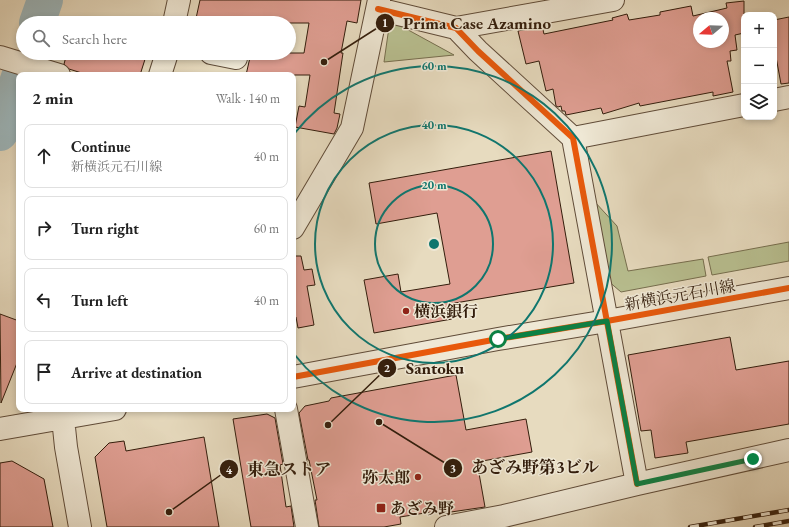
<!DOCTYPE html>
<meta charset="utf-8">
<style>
:root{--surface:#fff;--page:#f6f6f6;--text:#222;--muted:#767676;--line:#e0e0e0}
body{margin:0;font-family:"EB Garamond","Noto Serif JP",serif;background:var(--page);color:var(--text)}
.controls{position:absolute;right:12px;top:12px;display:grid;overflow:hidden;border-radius:8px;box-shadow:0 2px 6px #0003}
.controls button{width:36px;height:36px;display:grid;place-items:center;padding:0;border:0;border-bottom:1px solid var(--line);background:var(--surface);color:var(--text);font:20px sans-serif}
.compass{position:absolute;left:693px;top:12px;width:36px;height:36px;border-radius:50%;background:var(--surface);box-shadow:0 2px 6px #0003;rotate:251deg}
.stop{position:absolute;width:12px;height:12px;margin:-9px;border:3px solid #0b8043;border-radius:50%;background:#fff}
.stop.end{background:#0b8043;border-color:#fff;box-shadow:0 1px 4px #0008}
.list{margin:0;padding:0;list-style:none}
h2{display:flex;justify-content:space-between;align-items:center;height:52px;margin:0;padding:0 16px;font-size:17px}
h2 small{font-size:13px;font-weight:400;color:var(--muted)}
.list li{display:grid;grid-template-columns:26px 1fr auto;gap:12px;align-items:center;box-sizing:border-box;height:64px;margin:0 8px 8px;padding:0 8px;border:1px solid var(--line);border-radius:8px}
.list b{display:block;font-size:15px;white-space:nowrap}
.list p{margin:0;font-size:13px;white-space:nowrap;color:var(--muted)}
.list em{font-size:13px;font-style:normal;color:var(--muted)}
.icon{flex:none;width:22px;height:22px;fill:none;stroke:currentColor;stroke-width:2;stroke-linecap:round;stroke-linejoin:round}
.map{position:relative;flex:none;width:789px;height:527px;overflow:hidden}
.search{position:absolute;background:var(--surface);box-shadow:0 2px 6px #0003;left:16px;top:16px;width:280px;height:44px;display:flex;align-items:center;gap:10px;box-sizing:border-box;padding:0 14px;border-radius:22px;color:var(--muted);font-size:15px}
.panel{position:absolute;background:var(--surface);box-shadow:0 2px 6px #0003;left:16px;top:72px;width:280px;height:340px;border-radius:8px}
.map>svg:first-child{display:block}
.green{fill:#b8bf90;stroke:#766e4e}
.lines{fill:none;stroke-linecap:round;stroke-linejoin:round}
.river{stroke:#9db8be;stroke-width:36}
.building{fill:#df9e92;stroke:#331d0c;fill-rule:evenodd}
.minor-casing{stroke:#604c39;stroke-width:24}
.tertiary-casing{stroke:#604c39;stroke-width:24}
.minor{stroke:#efe8d5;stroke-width:22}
.tertiary{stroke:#efe8d5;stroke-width:22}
.rail-casing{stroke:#331d0c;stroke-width:4.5}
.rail{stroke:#efe8d5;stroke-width:3;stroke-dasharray:9;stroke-linecap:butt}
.cycleway-casing{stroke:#efe8d5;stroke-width:8}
.cycleway{stroke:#e8590c;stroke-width:6}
.route{stroke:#0b8043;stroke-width:5}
.ring{fill:none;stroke:#0f766e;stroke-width:2}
.poi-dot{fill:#8f2418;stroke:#efe8d5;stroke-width:1.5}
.labels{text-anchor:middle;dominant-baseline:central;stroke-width:3;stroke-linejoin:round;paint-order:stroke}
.street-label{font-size:16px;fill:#331d0c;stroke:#efe8d5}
.poi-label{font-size:16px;font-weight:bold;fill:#331d0c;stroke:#efe8d5;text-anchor:start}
.centre{fill:#0f766e;stroke:#efe8d5;stroke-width:2}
.ring-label{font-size:12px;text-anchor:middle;font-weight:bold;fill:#0f766e;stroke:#efe8d5;stroke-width:3;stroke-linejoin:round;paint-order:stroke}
.leader{fill:none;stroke:#331d0c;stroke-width:1.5}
.callout-dot{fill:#331d0c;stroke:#efe8d5;stroke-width:1.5}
.mark-label{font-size:12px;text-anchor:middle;font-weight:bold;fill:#fff}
.callout-label{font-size:17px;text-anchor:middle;font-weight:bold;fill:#331d0c;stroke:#efe8d5;stroke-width:3;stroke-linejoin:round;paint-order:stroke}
</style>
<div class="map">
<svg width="789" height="527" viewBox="0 0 789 527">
<rect width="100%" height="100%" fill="#e7dbbf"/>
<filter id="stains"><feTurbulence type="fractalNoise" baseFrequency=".005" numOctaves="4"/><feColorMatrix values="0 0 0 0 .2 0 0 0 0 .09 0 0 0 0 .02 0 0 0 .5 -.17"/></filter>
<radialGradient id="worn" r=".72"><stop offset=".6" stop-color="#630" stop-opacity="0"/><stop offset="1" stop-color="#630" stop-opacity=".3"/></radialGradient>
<path class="green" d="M390,20L454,55L384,62Z
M594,201L617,226L628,271L703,259L706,276L621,292L607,280Z
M789,242V261L712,275L708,257Z"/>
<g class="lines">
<path class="river" d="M37,23L45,0
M0,133L19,77"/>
</g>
<path class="building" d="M200,0H361L357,23L347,21L341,53H343L334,113L340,114L337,128L334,134L295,127L299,106L305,107L310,75H246L251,53H304L309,23H195Z
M744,1V33L735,35L737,50L730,51L731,61H727L733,92L713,96V92L640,106L639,103L603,114L601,108L566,115L565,111H562L561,106L558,107L556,106L553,89L546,91L539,61L526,64L518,31L542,26L544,34L613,20L612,18L627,14L629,20L660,15V12L691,6L693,16L727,8L726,3ZM699,18H723V42H699Z
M789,17V83L781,84L774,46V20Z
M67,53H147L140,75H88L69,69L64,64Z
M551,151L574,283L449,304L452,319L374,333L364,280L398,274L401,292L450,284L437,213L376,224L369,183Z
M293,256H301L304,270L312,269L315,285L307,286L314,325L298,328L296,317H293Z
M0,314L19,321V358L1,403Z
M730,337L736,370L789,361V424L686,442L688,453L655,458L651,430L641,431L628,355Z
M456,375L466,430L526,419L532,452L477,462L485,507L451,512L450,509L400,517L401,524L384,527H319L315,500H317L309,460H308L299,413L305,406L329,401L331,398Z
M267,414L275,418L283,464L280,465L286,507L291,506L294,527H251L233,419Z
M204,437L219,527H107L95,457L109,443L124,441L126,451Z
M12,461L44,479L53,527H0V463Z"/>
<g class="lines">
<defs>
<path id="minor" d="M378,9L456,28L478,51L573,138L637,484
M456,28L613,0
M211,53L236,58
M0,57L59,75
M774,100L789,97
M573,138L744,105
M293,228L352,128L379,0
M286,409L307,527
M446,527L504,516L637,484L789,450"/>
<path id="tertiary" d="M174,23L179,0
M160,75L167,53
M293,377L498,339L607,321L789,288
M65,409L63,418L66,447L80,527
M0,429L115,409"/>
</defs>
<use href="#minor" class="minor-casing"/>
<use href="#tertiary" class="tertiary-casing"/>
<use href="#minor" class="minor"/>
<use href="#tertiary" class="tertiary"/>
<defs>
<path id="rail" d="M690,527L789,510
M755,527L789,521"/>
</defs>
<use href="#rail" class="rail-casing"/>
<use href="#rail" class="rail"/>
<defs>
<path id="cycleway" d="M378,9L456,28L478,51L573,138L637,484
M293,377L498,339L607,321L789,288"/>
</defs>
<use href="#cycleway" class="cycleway-casing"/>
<use href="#cycleway" class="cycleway"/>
</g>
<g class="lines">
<path class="route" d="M498,339L607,321L637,484L753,459"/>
</g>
<g class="ring">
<circle cx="434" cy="244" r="59"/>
<circle cx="434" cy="244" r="119"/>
<path d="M294 134A178 178 0 1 1 294 354"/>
</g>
<g class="poi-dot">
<circle cx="406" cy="311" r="4"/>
<circle cx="418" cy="477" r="4"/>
<rect x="376" y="503" width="10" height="10" rx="2"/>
</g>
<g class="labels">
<g class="street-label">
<text transform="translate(680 295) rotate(-10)">新横浜元石川線</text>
</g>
<g class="poi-label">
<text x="414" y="311">横浜銀行</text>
<text x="410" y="477" text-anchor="end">弥太郎</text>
<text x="390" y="508">あざみ野</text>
</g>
</g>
<circle cx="434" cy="244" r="6" class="centre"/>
<g class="ring-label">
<text x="434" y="70">60 m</text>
<text x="434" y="129">40 m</text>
<text x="434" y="189">20 m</text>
</g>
<path class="leader" d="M324 62L385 23M328 425L387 368M379 422L453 468M169 512L229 469"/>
<g class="callout-dot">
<circle cx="324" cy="62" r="4"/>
<circle cx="328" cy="425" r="4"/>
<circle cx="379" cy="422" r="4"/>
<circle cx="169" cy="512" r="4"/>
<circle cx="385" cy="23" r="10"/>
<circle cx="387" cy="368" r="10"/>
<circle cx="453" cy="468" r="10"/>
<circle cx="229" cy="469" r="10"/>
</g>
<g class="mark-label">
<text x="385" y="27">1</text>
<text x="387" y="372">2</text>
<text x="453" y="472">3</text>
<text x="229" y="474">4</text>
</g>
<g class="callout-label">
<text x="477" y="29">Prima Case Azamino</text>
<text x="435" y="374">Santoku</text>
<text x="535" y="473">あざみ野第3ビル</text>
<text x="289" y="475">東急ストア</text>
</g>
<rect width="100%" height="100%" filter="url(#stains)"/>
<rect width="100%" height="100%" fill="url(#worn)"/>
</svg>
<div class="controls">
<button>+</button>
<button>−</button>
<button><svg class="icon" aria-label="layers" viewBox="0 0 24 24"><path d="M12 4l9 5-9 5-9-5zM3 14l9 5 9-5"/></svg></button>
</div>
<svg class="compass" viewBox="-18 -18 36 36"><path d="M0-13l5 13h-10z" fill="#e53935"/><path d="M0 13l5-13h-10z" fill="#767676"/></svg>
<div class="stop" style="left:498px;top:339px"></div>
<div class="stop end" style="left:753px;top:459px"></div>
<div class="search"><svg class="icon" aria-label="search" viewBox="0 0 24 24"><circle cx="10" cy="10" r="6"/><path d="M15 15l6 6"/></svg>Search here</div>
<section class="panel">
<h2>2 min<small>Walk · 140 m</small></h2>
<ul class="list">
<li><svg class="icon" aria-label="ahead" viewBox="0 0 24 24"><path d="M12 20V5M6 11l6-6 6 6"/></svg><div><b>Continue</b><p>新横浜元石川線</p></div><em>40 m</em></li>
<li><svg class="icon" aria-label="right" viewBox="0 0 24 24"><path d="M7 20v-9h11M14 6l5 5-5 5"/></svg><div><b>Turn right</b></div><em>60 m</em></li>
<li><svg class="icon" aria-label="left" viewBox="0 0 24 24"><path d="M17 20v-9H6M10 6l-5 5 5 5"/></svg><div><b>Turn left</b></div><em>40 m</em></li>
<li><svg class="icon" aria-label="arrive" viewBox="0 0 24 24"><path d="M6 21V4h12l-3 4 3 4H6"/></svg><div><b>Arrive at destination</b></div></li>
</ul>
</section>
</div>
